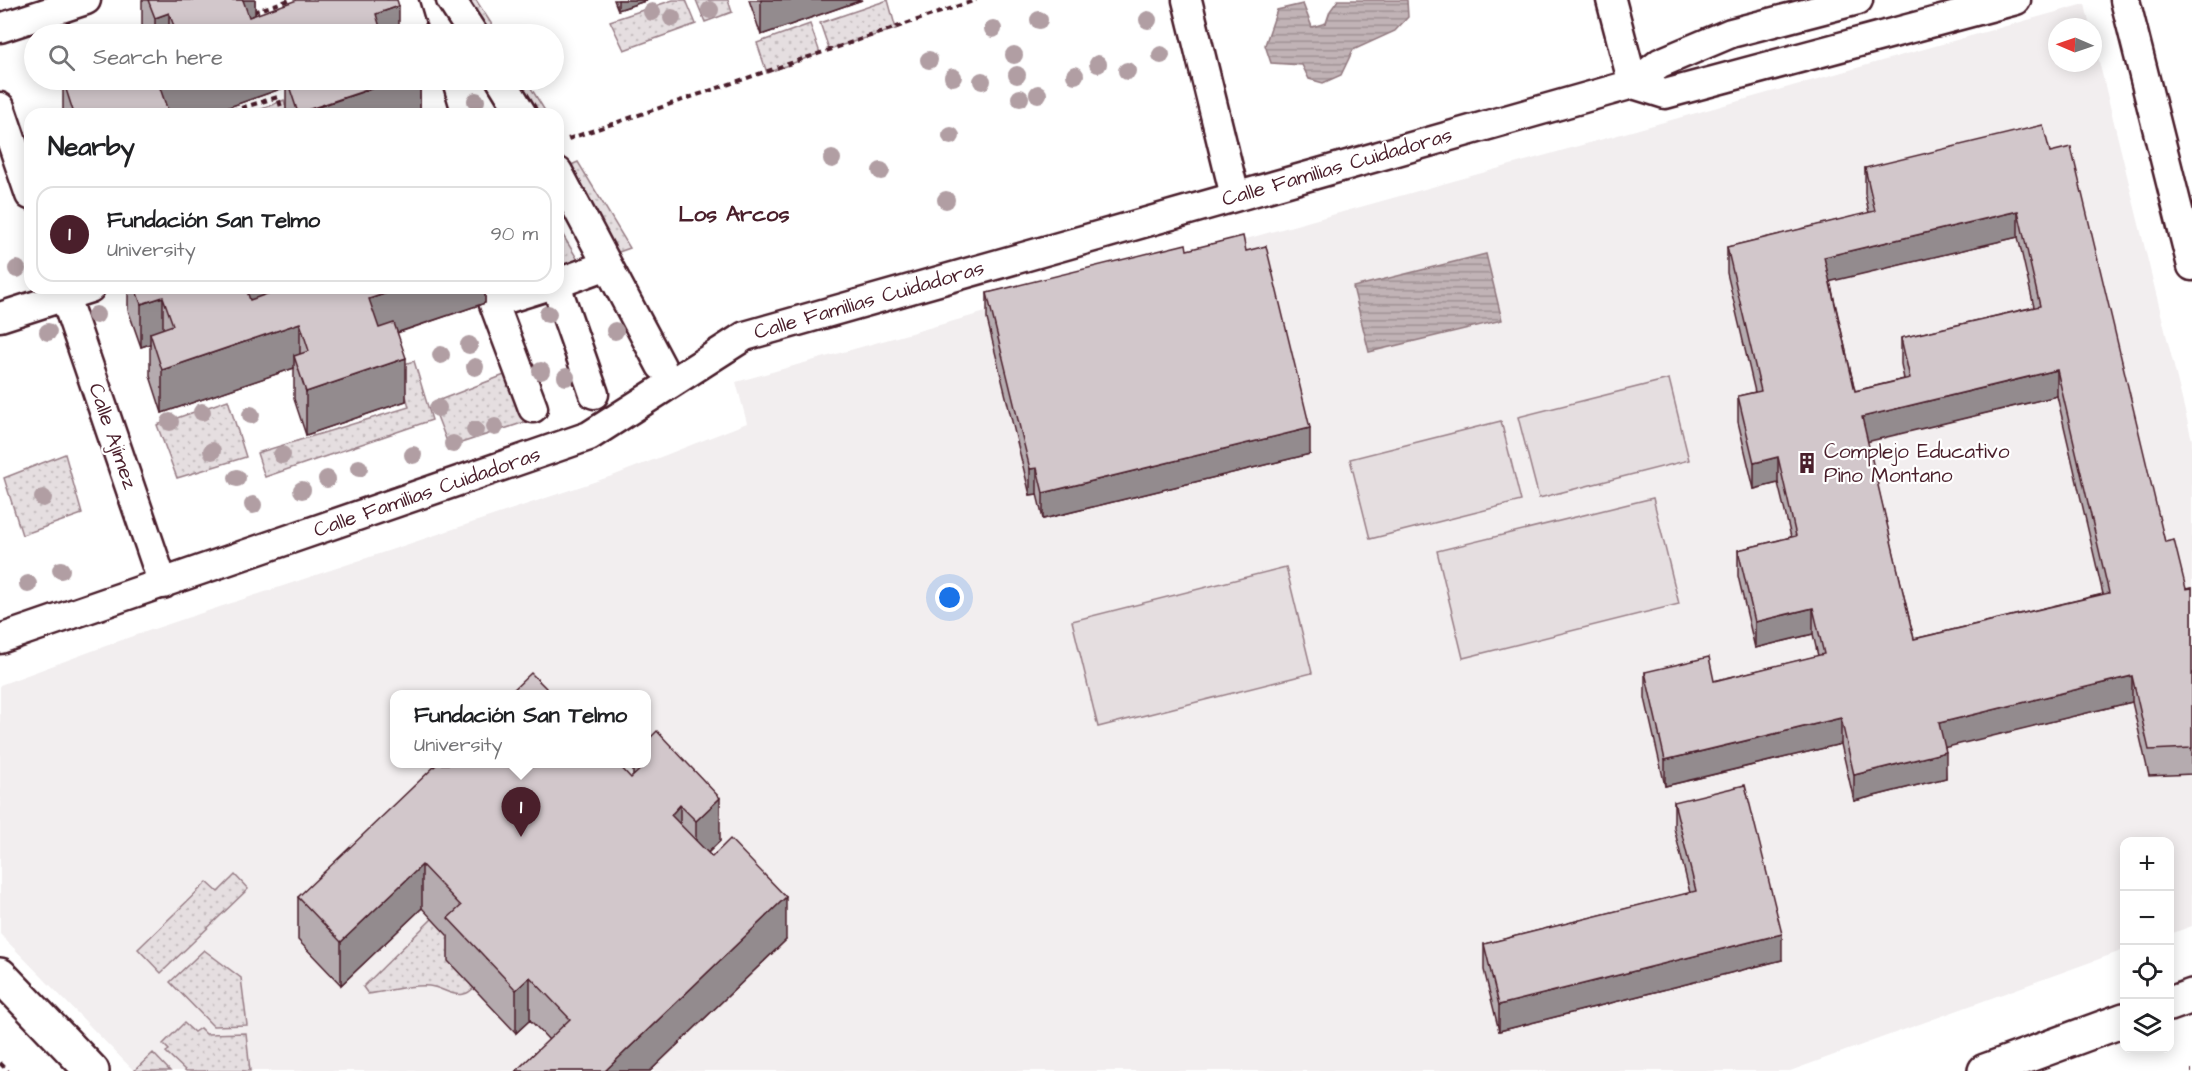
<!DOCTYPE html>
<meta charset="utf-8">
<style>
:root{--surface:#fff;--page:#f6f6f6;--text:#202124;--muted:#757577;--line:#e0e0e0;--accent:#4a1f2b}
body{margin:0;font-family:"Architects Daughter",sans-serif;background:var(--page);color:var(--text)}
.controls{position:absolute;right:18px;bottom:18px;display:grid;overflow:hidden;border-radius:12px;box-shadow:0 3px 15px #0003}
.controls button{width:54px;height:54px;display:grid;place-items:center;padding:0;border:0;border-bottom:2px solid var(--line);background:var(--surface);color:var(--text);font:30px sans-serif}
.compass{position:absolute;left:2048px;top:18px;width:54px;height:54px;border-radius:50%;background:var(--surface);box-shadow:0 3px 15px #0003;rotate:272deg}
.you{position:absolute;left:950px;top:598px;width:21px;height:21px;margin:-15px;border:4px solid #fff;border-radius:50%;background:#1a73e8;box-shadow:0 0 0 9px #1a73e833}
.badge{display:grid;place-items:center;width:39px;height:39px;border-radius:50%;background:var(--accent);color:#fff;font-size:20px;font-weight:700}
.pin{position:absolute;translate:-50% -50px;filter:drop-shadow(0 2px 3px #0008)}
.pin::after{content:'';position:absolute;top:32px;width:21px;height:18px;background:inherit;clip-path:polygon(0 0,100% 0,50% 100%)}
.popup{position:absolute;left:390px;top:690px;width:261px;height:78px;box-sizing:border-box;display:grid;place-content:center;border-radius:12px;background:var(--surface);filter:drop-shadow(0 2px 4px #0005);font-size:20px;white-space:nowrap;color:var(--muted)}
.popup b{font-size:22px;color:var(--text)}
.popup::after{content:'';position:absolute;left:50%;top:100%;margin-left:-12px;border:12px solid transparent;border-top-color:var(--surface)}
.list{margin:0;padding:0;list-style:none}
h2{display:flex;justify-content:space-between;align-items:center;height:78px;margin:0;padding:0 24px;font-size:26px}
h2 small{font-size:20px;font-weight:400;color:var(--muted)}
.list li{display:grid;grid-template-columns:39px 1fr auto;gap:18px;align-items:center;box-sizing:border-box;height:96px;margin:0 12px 12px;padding:0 12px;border:2px solid var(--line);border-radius:18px}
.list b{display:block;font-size:22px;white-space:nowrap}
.list p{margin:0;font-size:20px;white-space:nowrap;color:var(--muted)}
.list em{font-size:20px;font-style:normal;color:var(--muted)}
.icon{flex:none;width:33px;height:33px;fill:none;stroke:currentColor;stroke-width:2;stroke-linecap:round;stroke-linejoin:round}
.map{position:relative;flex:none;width:2192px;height:1071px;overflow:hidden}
.search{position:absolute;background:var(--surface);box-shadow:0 3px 15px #0003;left:24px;top:24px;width:540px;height:66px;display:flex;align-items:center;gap:15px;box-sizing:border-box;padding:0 21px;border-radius:33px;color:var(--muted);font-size:22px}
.panel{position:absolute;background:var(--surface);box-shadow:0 3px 15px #0003;left:24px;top:108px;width:540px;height:186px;border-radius:18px}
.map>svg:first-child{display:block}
.built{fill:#f2eeef;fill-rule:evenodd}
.garden{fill:url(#garden-dots);stroke:#987e86;stroke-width:1.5}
.pitch{fill:#e5dee0;stroke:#987e86;stroke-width:1.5}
.water{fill:url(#water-rules);stroke:#91787e;stroke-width:1.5}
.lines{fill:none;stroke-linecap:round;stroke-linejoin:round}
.street-casing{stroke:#4a1f2b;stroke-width:33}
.secondary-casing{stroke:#4a1f2b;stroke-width:38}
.primary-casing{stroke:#4a1f2b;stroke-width:38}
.path{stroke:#4a1f2b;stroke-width:4;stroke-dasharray:6 4.5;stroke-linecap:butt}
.street{stroke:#fff;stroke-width:28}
.secondary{stroke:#fff;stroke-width:33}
.primary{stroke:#fff;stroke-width:33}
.tree{fill:#b19ea3}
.wall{fill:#b5abaf;stroke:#4a1f2b;stroke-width:1.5;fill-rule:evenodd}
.shaded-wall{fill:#938b8e;stroke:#4a1f2b;stroke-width:1.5}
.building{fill:#d2c7cb;stroke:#4a1f2b;stroke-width:1.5;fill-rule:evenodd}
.labels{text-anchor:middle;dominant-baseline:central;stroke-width:4.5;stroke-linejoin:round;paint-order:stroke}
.street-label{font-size:21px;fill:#4a1f2b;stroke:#fff}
.poi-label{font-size:21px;fill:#4a1f2b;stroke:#fff;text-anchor:start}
.neighbourhood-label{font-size:22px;font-weight:bold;fill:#4a1f2b;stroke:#fff}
</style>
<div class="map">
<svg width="2192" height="1071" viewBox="0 0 2192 1071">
<defs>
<pattern id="garden-dots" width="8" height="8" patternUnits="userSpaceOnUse" patternTransform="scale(1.5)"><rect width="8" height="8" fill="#e5dee0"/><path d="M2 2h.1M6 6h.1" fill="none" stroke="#c6bec0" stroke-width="1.8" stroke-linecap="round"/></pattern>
<pattern id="water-rules" width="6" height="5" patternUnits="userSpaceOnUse" patternTransform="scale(1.5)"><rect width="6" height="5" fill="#c1b3b6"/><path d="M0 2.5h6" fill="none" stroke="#9f9194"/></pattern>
</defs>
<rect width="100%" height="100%" fill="#fff"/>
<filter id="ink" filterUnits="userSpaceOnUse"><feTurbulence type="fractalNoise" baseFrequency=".0167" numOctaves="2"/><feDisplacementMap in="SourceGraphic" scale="12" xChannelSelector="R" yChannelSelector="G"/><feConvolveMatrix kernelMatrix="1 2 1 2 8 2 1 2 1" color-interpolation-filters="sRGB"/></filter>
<g filter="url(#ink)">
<path class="built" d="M2085,4L2090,27H2057V63H2093V37L2192,440V926L2170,934V842H2124V950L1790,1071H134L0,934V685L130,637L615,475L747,423L736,382ZM395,694H647V764H395Z"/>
<path class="garden" d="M434,0H476L498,34H455Z
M673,0H686L696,24L624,50L610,21Z
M696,0H728L732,12L705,22Z
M888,0L896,29L829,49L820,23Z
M810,24L820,53L767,73L757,43Z
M483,80H526L547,114H503Z
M284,100L288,114H250Z
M578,162L630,248L596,260L569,166Z
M558,227L581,265L558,273Z
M414,361L432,420L265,477L257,453L409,407L398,366Z
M520,369L537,418L449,447L432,403Z
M228,400L246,457L177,478L157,425Z
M65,454L82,514L22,535L4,478Z
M235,875L248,889L161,973L138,949L207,882L218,892Z
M438,913L479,983C474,987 471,993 464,994C452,997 441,987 429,986C409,984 388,992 368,994L363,987Z
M204,950L241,978L247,1025L213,1026L170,982Z
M184,1023L194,1032L200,1028L206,1034L246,1033L250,1071H186L166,1052L169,1050L163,1044Z
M153,1053L170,1071H134Z"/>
<path class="pitch" d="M1669,379L1689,460L1539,498L1518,417Z
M1501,421L1521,501L1370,539L1350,459Z
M1653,498L1679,604L1463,658L1437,551Z
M1286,567L1312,673L1098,727L1072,621Z"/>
<path class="water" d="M1338,0H1407L1408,17L1395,31L1353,50L1341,75L1323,83L1309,79L1302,65L1271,63L1265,45L1277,10L1303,4L1312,27L1326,23L1330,11Z
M1486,254L1502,320L1369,352L1353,287Z"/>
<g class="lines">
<defs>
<path id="street" d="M403,0L413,34
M451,0L473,34
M1187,0L1235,196
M1611,0L1633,84
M2125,0L2192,266
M0,28L86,0
M425,80L435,114
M501,80L522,114
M1633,84L1665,94L2016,0
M0,107L30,195
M558,172L661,366
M558,283L607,265
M62,288L163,584
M488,288L533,408
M557,288L594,394
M509,298L541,288
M0,317L90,288
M0,639L589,436L745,336L1633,84L1660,63L1731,33L1858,0"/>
<path id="secondary" d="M0,975L92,1071"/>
<path id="primary" d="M2170,1004L2192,996
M1985,1071L2124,1020"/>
</defs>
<use href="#street" class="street-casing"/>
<use href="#secondary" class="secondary-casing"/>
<use href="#primary" class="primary-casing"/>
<path class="path" d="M253,12L289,0
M221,114L278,97L283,114
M568,139L976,0
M0,1063L8,1071
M2191,1071H2192"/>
<use href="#street" class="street"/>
<use href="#secondary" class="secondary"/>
<use href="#primary" class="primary"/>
</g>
<g class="tree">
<circle cx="710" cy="10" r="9"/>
<circle cx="652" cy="12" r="9"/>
<circle cx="672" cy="18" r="9"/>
<circle cx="1039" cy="20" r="9"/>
<circle cx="1148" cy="20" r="9"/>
<circle cx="993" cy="29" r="9"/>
<circle cx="1014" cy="55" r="9"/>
<circle cx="1161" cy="55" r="9"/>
<circle cx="929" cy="60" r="9"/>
<circle cx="1098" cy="64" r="9"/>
<circle cx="1127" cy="71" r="9"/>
<circle cx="1017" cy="75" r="9"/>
<circle cx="1075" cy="75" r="9"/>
<circle cx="953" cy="77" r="9"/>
<circle cx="982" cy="81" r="9"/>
<circle cx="1038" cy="94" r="9"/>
<circle cx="1020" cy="98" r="9"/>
<circle cx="476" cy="101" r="9"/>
<circle cx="951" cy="136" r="9"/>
<circle cx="832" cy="159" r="9"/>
<circle cx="881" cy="171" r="9"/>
<circle cx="946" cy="200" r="9"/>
<circle cx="17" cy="269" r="9"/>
<circle cx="548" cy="314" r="9"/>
<circle cx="96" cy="315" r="9"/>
<circle cx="615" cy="331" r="9"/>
<circle cx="48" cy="332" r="9"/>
<circle cx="469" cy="345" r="9"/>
<circle cx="441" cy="355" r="9"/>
<circle cx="475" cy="367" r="9"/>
<circle cx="541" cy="371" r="9"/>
<circle cx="566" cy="377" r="9"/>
<circle cx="438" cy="408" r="9"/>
<circle cx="202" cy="412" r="9"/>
<circle cx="251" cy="415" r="9"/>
<circle cx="170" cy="422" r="9"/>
<circle cx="495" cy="427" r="9"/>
<circle cx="475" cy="430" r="9"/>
<circle cx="453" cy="444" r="9"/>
<circle cx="212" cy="451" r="9"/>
<circle cx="282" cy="455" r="9"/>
<circle cx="413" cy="455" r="9"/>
<circle cx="359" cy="468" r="9"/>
<circle cx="237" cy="478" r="9"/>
<circle cx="327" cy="479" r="9"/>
<circle cx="302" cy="490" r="9"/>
<circle cx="43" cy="498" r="9"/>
<circle cx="253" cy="505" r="9"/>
<circle cx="61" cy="570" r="9"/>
<circle cx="28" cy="584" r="9"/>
</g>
<path class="wall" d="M142,0H255V15L399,34H146L142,25Z
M614,0H648L618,10Z
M749,0H862L761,35Z
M63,80H420V114H286V87L209,114H63Z
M2050,152L2165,542L2186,589L2192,588V774L2149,776L2132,702L1944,747L1946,778L1854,801L1841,744L1665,786L1645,698V672L1714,681L1818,656L1813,634L1755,648L1738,576V550L1791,537L1778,483L1754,489L1738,422V396L1755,392L1727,273V247L1869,213L1865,194V168ZM2018,237L2034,307L1901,338V364L1904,379L1855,391L1830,281ZM2057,396L2103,594L1914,639L1867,441Z
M1187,250L1246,251L1310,454L1043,519L1037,494L1030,495L987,319V293Z
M128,288H264V295L485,288V303L397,333L406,401L306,435L294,399V368L162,413L150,376V344L141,347L128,310Z
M633,764H647L720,841L708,853L786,940L650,1071H516L549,1040L530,1020L516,1033L448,961V936L422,908L341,985L298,940V897L631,778L633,776Z
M1674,802L1782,960L1499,1031L1484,970V944L1690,893L1674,828Z"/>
<path class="shaded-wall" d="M240,0H255V27L240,33Z
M618,0H648L618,10Z
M761,0H862L761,35Z
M399,6V34H376V14Z
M169,13V34H155V18Z
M184,80H286V87L209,114H160V88Z
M397,80H420V114H298Z
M90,111V114H80Z
M2018,211V237L1824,283V257Z
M240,288H264V306L240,314Z
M402,288H485V303L369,342V299Z
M163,297V340L150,333V344L141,347V304Z
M300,323V366L294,356V368L162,413V370Z
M406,358V401L306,435V392Z
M2057,370V396L1862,443V417Z
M1310,428V454L1043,519V493Z
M1778,457V483L1754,489V463Z
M1037,468V494L1030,495V469Z
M1813,608V634L1755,648V622Z
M2132,676V702L1939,749V723Z
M1841,718V744L1665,786V760Z
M1946,752V778L1854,801V775Z
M720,798V841L696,864V821Z
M680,805V848L671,815Z
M422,865V908L341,985V942Z
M786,897V940L650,1071H605Z
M1782,934V960L1499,1031V1005Z
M530,977V1020L516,1033V990Z"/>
<path class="building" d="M148,0H243L249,17L297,0H397L399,6L376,14L382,34H177L169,13L155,18Z
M63,80H184L160,88L169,114H91L90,111L80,114H74Z
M287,80H397L298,113Z
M184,111L185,114H175Z
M2043,125L2050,152L2071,147L2165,542L2174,540L2186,589L2192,588V748L2149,750L2132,676L1939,723L1946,752L1854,775L1841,718L1665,760L1645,672L1709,657L1714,681L1824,654L1813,608L1755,622L1738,550L1796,536L1778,457L1754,463L1738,396L1761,391L1727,247L1875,211L1865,168ZM2018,211L2040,306L1901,338L1910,378L1855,391L1824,257ZM2057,370L2109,593L1914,639L1862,417Z
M1243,236L1246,251L1266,246L1310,428L1043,493L1037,468L1030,469L987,293L1186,244L1187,250Z
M135,288H246L250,300L284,288H402L369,299L379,328L394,323L406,358L306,392L294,356L309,351L300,323L162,370L150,333L173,325L163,297L141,304Z
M531,673L552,694H509Z
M657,731L720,798L696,821L680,805L671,815L712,857L730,839L786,897L605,1071H516L570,1019L530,977L516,990L448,918L461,906L422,865L341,942L298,897L437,764H618L631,778L644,766L642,764H647V741Z
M1745,785L1782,934L1499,1005L1484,944L1696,891L1674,802Z"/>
</g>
<defs>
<symbol id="building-bare" viewBox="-9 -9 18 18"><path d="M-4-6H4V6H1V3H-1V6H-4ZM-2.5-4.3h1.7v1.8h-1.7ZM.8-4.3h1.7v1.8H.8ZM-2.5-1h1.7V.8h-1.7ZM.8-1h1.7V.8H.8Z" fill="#4a1f2b" stroke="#fff" stroke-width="2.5" paint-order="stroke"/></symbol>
</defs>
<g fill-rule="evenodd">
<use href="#building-bare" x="1792" y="448" width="30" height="30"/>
</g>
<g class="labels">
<g class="street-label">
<text transform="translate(1337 167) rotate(-16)">Calle Familias Cuidadoras</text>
<text transform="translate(869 300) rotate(-16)">Calle Familias Cuidadoras</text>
<text transform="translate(113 436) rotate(71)">Calle Ajímez</text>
<text transform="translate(427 492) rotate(-19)">Calle Familias Cuidadoras</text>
</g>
<g class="poi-label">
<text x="1824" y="451">Complejo Educativo<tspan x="1824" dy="24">Pino Montano</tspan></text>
</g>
<g class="neighbourhood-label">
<text x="734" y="214">Los Arcos</text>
</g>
</g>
</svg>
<div class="controls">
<button>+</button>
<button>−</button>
<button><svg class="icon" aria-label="locate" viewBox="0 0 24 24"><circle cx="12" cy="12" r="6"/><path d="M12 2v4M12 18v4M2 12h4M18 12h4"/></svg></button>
<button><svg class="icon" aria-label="layers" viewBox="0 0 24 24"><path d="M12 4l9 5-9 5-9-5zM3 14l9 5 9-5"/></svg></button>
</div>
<svg class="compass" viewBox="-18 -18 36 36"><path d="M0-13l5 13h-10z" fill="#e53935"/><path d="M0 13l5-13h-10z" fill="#757577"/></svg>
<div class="you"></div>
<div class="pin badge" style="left:521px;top:837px">1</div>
<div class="popup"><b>Fundación San Telmo</b>University</div>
<div class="search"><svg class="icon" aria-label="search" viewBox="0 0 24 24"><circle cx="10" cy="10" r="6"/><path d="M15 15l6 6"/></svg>Search here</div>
<section class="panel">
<h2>Nearby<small></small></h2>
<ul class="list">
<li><span class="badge">1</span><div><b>Fundación San Telmo</b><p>University</p></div><em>90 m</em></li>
</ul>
</section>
</div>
